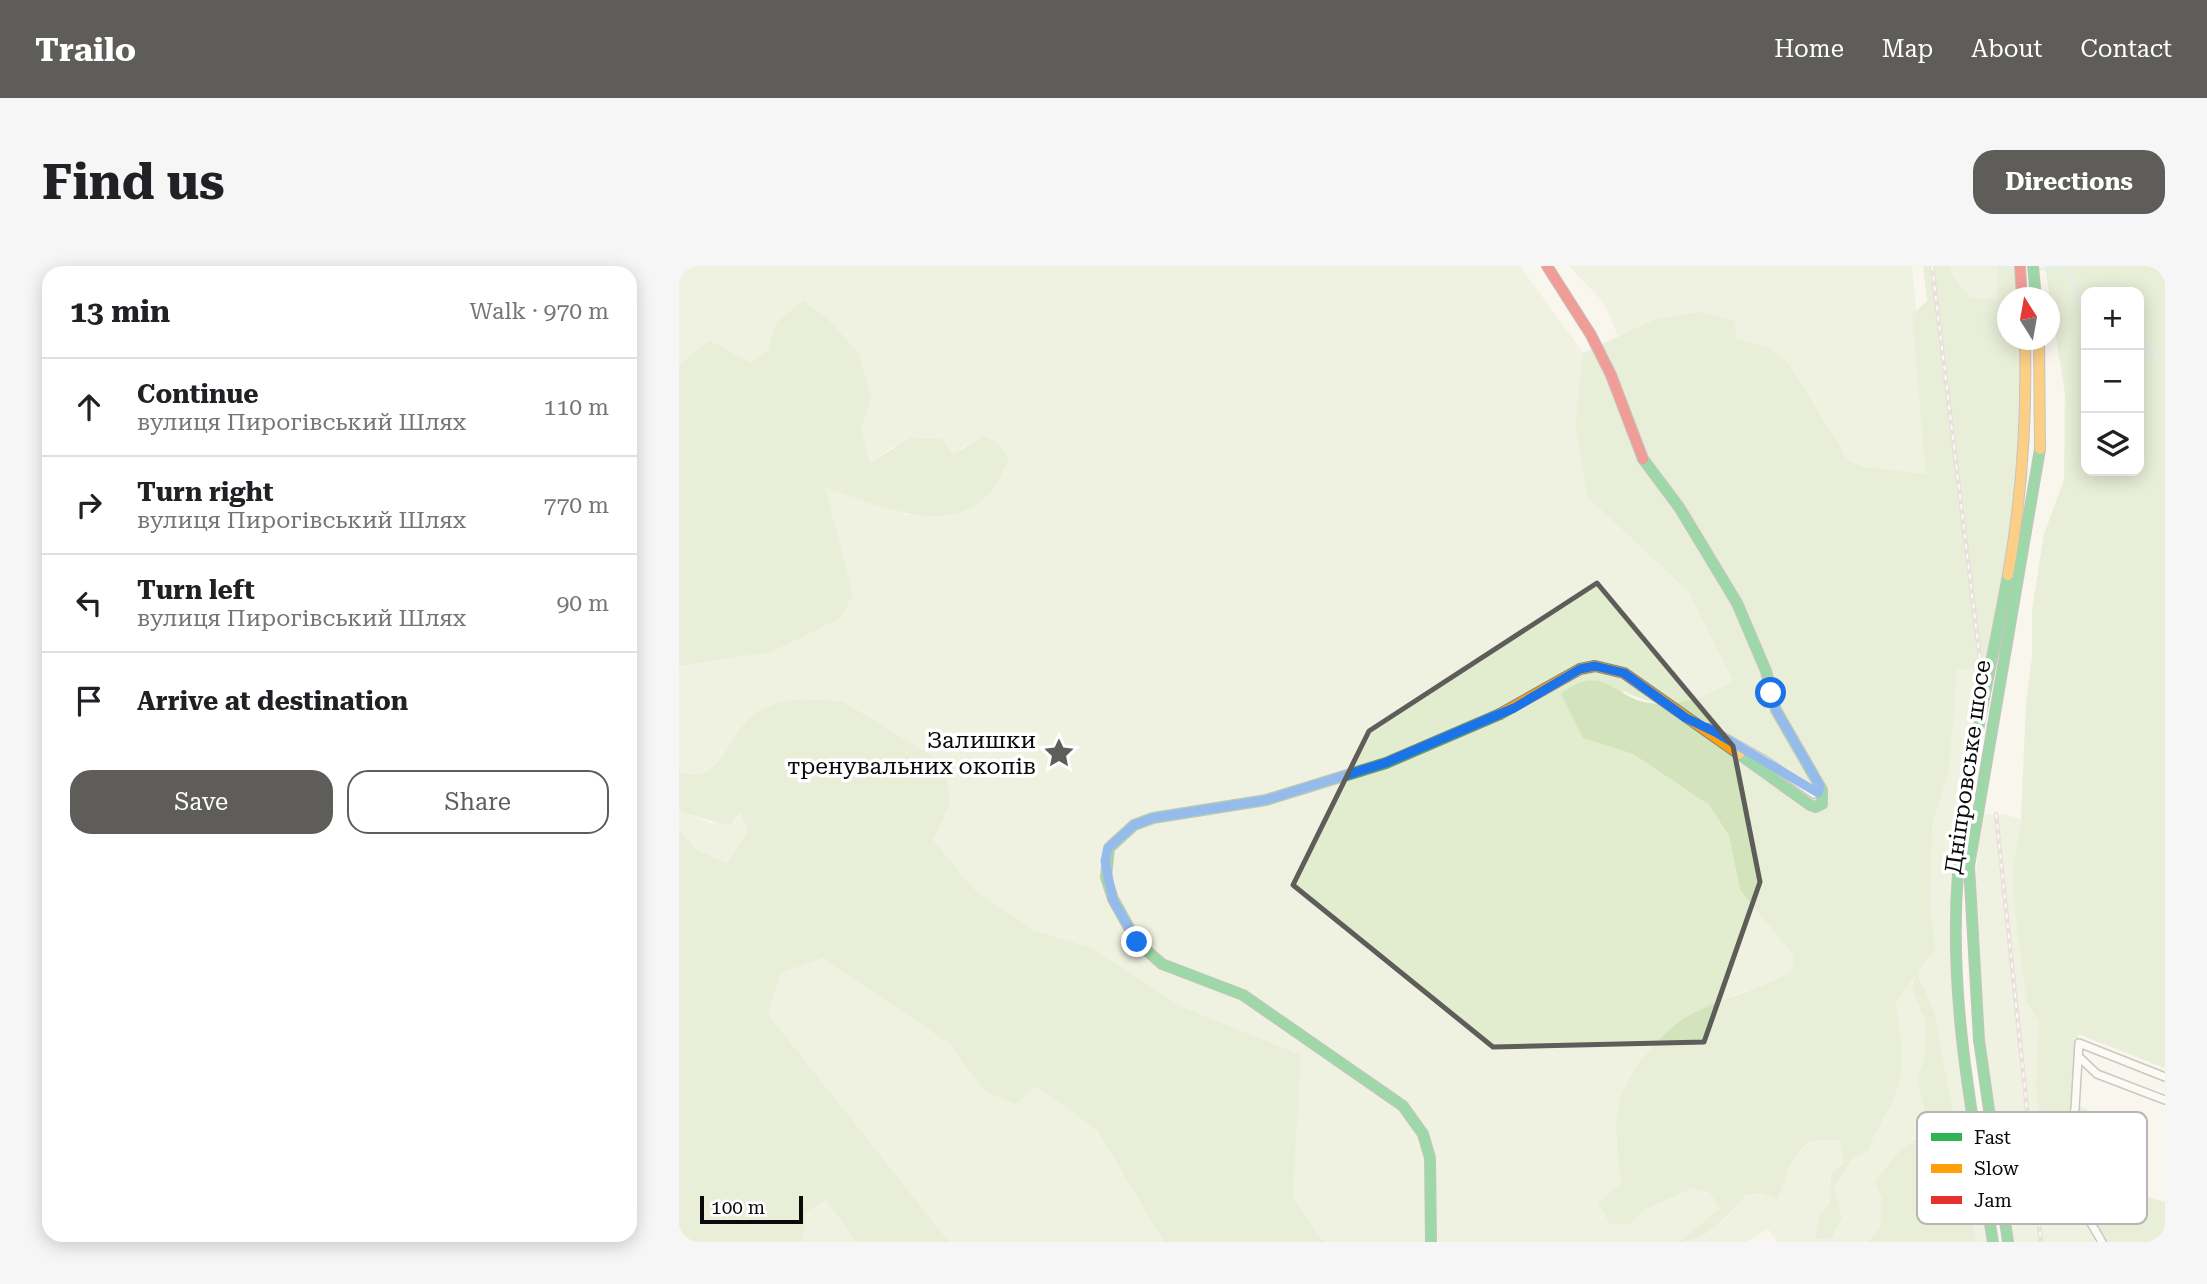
<!DOCTYPE html>
<meta charset="utf-8">
<style>
:root{--surface:#fff;--page:#f6f6f6;--text:#202124;--muted:#757577;--line:#e0e0e0;--accent:#5e5d5a}
body{margin:0;font-family:"Roboto Serif",serif;background:var(--page);color:var(--text)}
.controls{position:absolute;right:21px;top:21px;display:grid;overflow:hidden;border-radius:14px;box-shadow:0 4px 18px #0003}
.controls button{width:63px;height:63px;display:grid;place-items:center;padding:0;border:0;border-bottom:2px solid var(--line);background:var(--surface);color:var(--text);font:35px sans-serif}
.compass{position:absolute;left:1318px;top:21px;width:63px;height:63px;border-radius:50%;background:var(--surface);box-shadow:0 4px 18px #0003;rotate:349deg}
.scale{position:absolute;left:21px;bottom:18px;width:103px;box-sizing:border-box;padding-left:7px;border:4px solid #0a0a0a;border-top:0;font-size:19px;line-height:24px;white-space:nowrap;color:#0a0a0a;-webkit-text-stroke:5px #fff;paint-order:stroke}
.stop{position:absolute;width:21px;height:21px;margin:-16px;border:5px solid #1a73e8;border-radius:50%;background:#fff}
.stop.end{background:#1a73e8;border-color:#fff;box-shadow:0 2px 7px #0008}
.list{margin:0;padding:0;list-style:none}
h2{display:flex;justify-content:space-between;align-items:center;height:91px;margin:0;padding:0 28px;font-size:30px}
h2 small{font-size:23px;font-weight:400;color:var(--muted)}
.list li{display:grid;grid-template-columns:46px 1fr auto;gap:21px;align-items:center;box-sizing:border-box;height:98px;padding:0 28px;border-top:2px solid var(--line)}
.list b{display:block;font-size:26px;white-space:nowrap}
.list p{margin:0;font-size:23px;white-space:nowrap;color:var(--muted)}
.list em{font-size:23px;font-style:normal;color:var(--muted)}
.actions{display:flex;gap:14px;padding:21px 28px}
.actions a{flex:1;padding:16px 0;border:2px solid var(--accent);border-radius:21px;text-align:center;font-size:24px;color:var(--accent)}
.actions .main{background:var(--accent);color:#fff}
.icon{flex:none;width:38px;height:38px;fill:none;stroke:currentColor;stroke-width:2;stroke-linecap:round;stroke-linejoin:round}
.map{position:relative;flex:none;width:1486px;height:976px;overflow:hidden;border-radius:21px}
header{display:flex;align-items:center;gap:42px;box-sizing:border-box;height:98px;padding:0 35px;background:var(--accent);color:#fff}
header strong{font-size:33px}
nav{display:flex;gap:38px;margin-inline-start:auto;font-size:24px}
.intro{display:flex;align-items:center;justify-content:space-between;box-sizing:border-box;height:168px;padding:0 42px}
h1{margin:0;font-size:49px}
.button{padding:18px 32px;border-radius:21px;background:var(--accent);color:#fff;font-size:24px;font-weight:700}
main{display:flex;gap:42px;padding:0 42px}
aside{flex:1;background:var(--surface);border-radius:21px;box-shadow:0 4px 18px #0003}
.map>svg:first-child{display:block}
.green{fill:#e2edcf}
.forest{fill:#d3e4bd;fill-rule:evenodd}
.lines{fill:none;stroke-linecap:round;stroke-linejoin:round}
.stream{stroke:#c6e4f2;stroke-width:2}
.street-casing{stroke:#92908d;stroke-width:10}
.fast-casing{stroke:#888783;stroke-width:12}
.slow-casing{stroke:#888783;stroke-width:12}
.jam-casing{stroke:#888783;stroke-width:12}
.street{stroke:#fefefc;stroke-width:7}
.fast{stroke:#30b455;stroke-width:10}
.slow{stroke:#ff9f0a;stroke-width:10}
.jam{stroke:#e5322d;stroke-width:10}
.rail-casing{stroke:#d5c4c4;stroke-width:4.5}
.rail{stroke:#fff;stroke-width:2;stroke-dasharray:5;stroke-linecap:butt}
.route{stroke:#1a73e8;stroke-width:9}
.marked{fill:none;stroke:#5e5d5a;stroke-width:5;stroke-linejoin:round}
.labels{text-anchor:middle;dominant-baseline:central;stroke-width:7;stroke-linejoin:round;paint-order:stroke}
.poi-label{font-size:23px;fill:#0a0a0a;stroke:#fff;text-anchor:end}
.street-label{font-size:23px;fill:#0a0a0a;stroke:#fff}
.key{fill:#fff;stroke:#b6b6b6;stroke-width:2}
.key-label{font-size:19px;fill:#0a0a0a}
</style>
<header>
<strong>Trailo</strong>
<nav><a>Home</a><a>Map</a><a>About</a><a>Contact</a></nav>
</header>
<div class="intro"><h1>Find us</h1><a class="button">Directions</a></div>
<main>
<aside>
<h2>13 min<small>Walk · 970 m</small></h2>
<ul class="list">
<li><svg class="icon" aria-label="ahead" viewBox="0 0 24 24"><path d="M12 20V5M6 11l6-6 6 6"/></svg><div><b>Continue</b><p>вулиця Пирогівський Шлях</p></div><em>110 m</em></li>
<li><svg class="icon" aria-label="right" viewBox="0 0 24 24"><path d="M7 20v-9h11M14 6l5 5-5 5"/></svg><div><b>Turn right</b><p>вулиця Пирогівський Шлях</p></div><em>770 m</em></li>
<li><svg class="icon" aria-label="left" viewBox="0 0 24 24"><path d="M17 20v-9H6M10 6l-5 5 5 5"/></svg><div><b>Turn left</b><p>вулиця Пирогівський Шлях</p></div><em>90 m</em></li>
<li><svg class="icon" aria-label="arrive" viewBox="0 0 24 24"><path d="M6 21V4h12l-3 4 3 4H6"/></svg><div><b>Arrive at destination</b></div></li>
</ul>
<div class="actions"><a class="main">Save</a><a>Share</a></div>
</aside>
<div class="map">
<svg width="1486" height="976" viewBox="0 0 1486 976">
<rect width="100%" height="100%" fill="#f9f6ee"/>
<path class="green" d="M0,0H841L904,87L896,160L908,231L1009,325L1054,417C1012,437 989,448 945,425L905,472L954,488L1030,539L1050,570L1061,624L1114,689L1113,705L1090,719L1052,730L937,876L949,959L967,943L1014,922L1031,927L1041,943L999,976H645L614,930L622,789L504,741L410,681L354,664L295,623L254,574L271,538L67,455C51,480 36,517 0,506V400L92,386L146,222L230,249L290,177L273,189L215,180L191,197L182,163L192,132L98,57L89,85L72,97L30,74L0,100Z
M890,0H1233L1276,416L1278,404L1312,400L1298,467L1276,681L1312,976H1297L1256,748L1239,708L1233,725L1247,756L1246,791L1238,813L1250,865L1235,872L1209,897L1202,962L1189,976H1098L1089,963L1067,976H1008L1044,956L1067,929L1083,927L1099,934L1112,896L1131,875L1160,874L1165,897L1152,908L1151,939L1137,973L1153,972L1163,951L1155,922L1172,894L1189,885C1196,865 1208,849 1216,830C1228,800 1221,765 1215,736L925,37Z
M1271,0H1319V33L1292,32L1272,8Z
M0,539L4,546L32,557L55,555L61,545L69,565L48,597L18,584L0,564Z
M1324,548L1342,553L1334,601L1348,738L1360,755L1357,817L1366,883L1378,875L1381,912L1416,976H1334C1319,881 1301,785 1296,689C1294,642 1298,596 1302,549Z
M144,692L272,779L304,824L357,819L418,864L485,976H270L89,748L102,707Z
M147,934L177,976H123L127,946Z"/>
<path class="forest" d="M1244,0H1271L1272,8L1292,32L1318,33L1319,0H1341L1343,31L1328,32V74H1346L1348,157L1312,400L1278,404L1270,502L1253,560L1251,638L1256,683L1238,706L1256,748L1297,976H1189L1202,961L1203,933L1196,917C1210,895 1226,876 1250,865L1238,813L1246,791L1247,756L1233,725L1238,707L1216,736C1221,765 1228,801 1216,830C1208,849 1196,865 1189,885L1172,894L1155,922L1163,951L1153,972L1137,973L1141,947L1151,938L1152,908L1165,897L1160,874L1130,875L1112,896L1099,934L1083,927L1067,929C1050,949 1027,976 999,976L1041,943L1031,927L1014,922L967,943L949,959L931,958L919,936L943,918C939,893 935,868 939,843C943,813 983,764 1009,750C1043,731 1081,725 1113,705L1114,689L1061,624L1050,570L1030,539L954,488L904,472L882,428C924,394 935,433 971,437C1003,441 1026,430 1054,416L1009,325L908,231L896,160L904,87L977,53L1020,46L1056,55L1057,73L1088,81L1110,98L1168,193L1183,201L1247,208L1233,49L1248,35Z
M1366,0H1486V802L1399,768C1396,806 1400,861 1365,883L1357,818L1360,755L1348,738L1336,644L1334,601L1342,553L1347,438L1353,391V344L1365,268L1385,214L1386,128ZM1407,26H1460V205H1407Z
M124,35L149,53L180,88L192,132L182,163L191,197L231,172L263,173L273,189L305,170L319,177L330,194C323,205 317,223 307,231C262,272 195,236 146,222L174,329L161,352L92,386L0,400V100L30,74L72,97L89,85L97,57Z
M163,435L266,498L271,538L254,574L295,623L354,664L410,681L504,741L622,789L614,930L645,976H485L418,864L357,820L336,838L304,824L272,779L144,692L102,707L89,748L270,976H177L147,934L127,946L123,976H0V564L18,584L48,597L69,565L61,546L50,560L3,546L0,539V506C39,518 46,480 66,457C72,449 94,438 103,436C121,431 145,435 163,435Z
M1400,840L1420,850L1428,884L1449,883L1458,906L1460,928L1486,936V976H1423L1389,912L1386,883Z"/>
<g class="lines">
<path class="stream" d="M1319,0L1338,3
M1357,3L1386,2L1407,43
M1460,76L1486,93"/>
<defs>
<path id="street" d="M1029,462L1086,494L1135,528L1141,521
M1400,791L1418,808L1486,834
M1423,976L1385,911L1383,882L1396,843L1400,777L1486,811"/>
<path id="fast" d="M1354,0L1357,32
M964,193L1000,241L1058,337L1087,405L1097,444L1143,524V538L1137,541L1131,539L1060,488
M752,976L751,892L744,868L724,840L564,729L483,698L458,676L434,633L427,611L430,582L455,559L474,552L587,534L707,497L821,448
M1314,976C1294,855 1269,731 1279,607C1287,506 1311,408 1329,309
M1329,976L1300,774L1290,600L1361,183"/>
<path id="slow" d="M1360,74L1361,183
M1329,309C1343,230 1348,154 1346,74
M821,448L901,403L916,400L945,407L1060,488"/>
<path id="jam" d="M868,0L912,69L932,109L964,193
M1341,0L1343,32"/>
</defs>
<use href="#street" class="street-casing"/>
<use href="#fast" class="fast-casing"/>
<use href="#slow" class="slow-casing"/>
<use href="#jam" class="jam-casing"/>
<use href="#street" class="street"/>
<use href="#fast" class="fast"/>
<use href="#slow" class="slow"/>
<use href="#jam" class="jam"/>
<defs>
<path id="rail" d="M1253,0L1301,394
M1317,548L1362,976"/>
</defs>
<use href="#rail" class="rail-casing"/>
<use href="#rail" class="rail"/>
</g>
<g class="lines">
<path class="route" d="M458,676L434,634L426,595L429,582L455,559L474,552L587,534L706,497L835,442L901,403L916,400L945,407L1007,452L1036,466L1139,527L1141,520L1097,444L1092,427"/>
</g>
<path d="M0 0H1486V976H0ZM918,317L1054,480L1081,616L1025,776L814,781L614,619L690,465Z" fill="#f9f6ee" fill-opacity=".55" fill-rule="evenodd"/>
<path class="marked" d="M918,317L1054,480L1081,616L1025,776L814,781L614,619L690,465Z"/>
<defs>
<symbol id="sight-bare" viewBox="-9 -9 18 18"><path d="M0-6L1.8-2.2L6-1.7L2.9 1.2L3.7 5.4L0 3.3L-3.7 5.4L-2.9 1.2L-6-1.7L-1.8-2.2Z" fill="#5e5d5a" stroke="#fff" stroke-width="2.5" paint-order="stroke"/></symbol>
</defs>
<g fill-rule="evenodd">
<use href="#sight-bare" x="358" y="465" width="44" height="44"/>
</g>
<g class="labels">
<g class="poi-label">
<text x="357" y="474">Залишки<tspan x="357" dy="26">тренувальних окопів</tspan></text>
</g>
<g class="street-label">
<text transform="translate(1289 501) rotate(-82)">Дніпровське шосе</text>
</g>
</g>
<rect x="1238" y="846" width="230" height="112" rx="10" class="key"/>
<rect x="1252" y="867" width="31" height="8" fill="#30b455"/>
<rect x="1252" y="898" width="31" height="9" fill="#ff9f0a"/>
<rect x="1252" y="930" width="31" height="8" fill="#e5322d"/>
<g class="key-label">
<text x="1295" y="878">Fast</text>
<text x="1295" y="909">Slow</text>
<text x="1295" y="941">Jam</text>
</g>
</svg>
<div class="controls">
<button>+</button>
<button>−</button>
<button><svg class="icon" aria-label="layers" viewBox="0 0 24 24"><path d="M12 4l9 5-9 5-9-5zM3 14l9 5 9-5"/></svg></button>
</div>
<svg class="compass" viewBox="-18 -18 36 36"><path d="M0-13l5 13h-10z" fill="#e53935"/><path d="M0 13l5-13h-10z" fill="#757577"/></svg>
<div class="scale">100 m</div>
<div class="stop" style="left:1092px;top:427px"></div>
<div class="stop end" style="left:458px;top:676px"></div>
</div>
</main>
